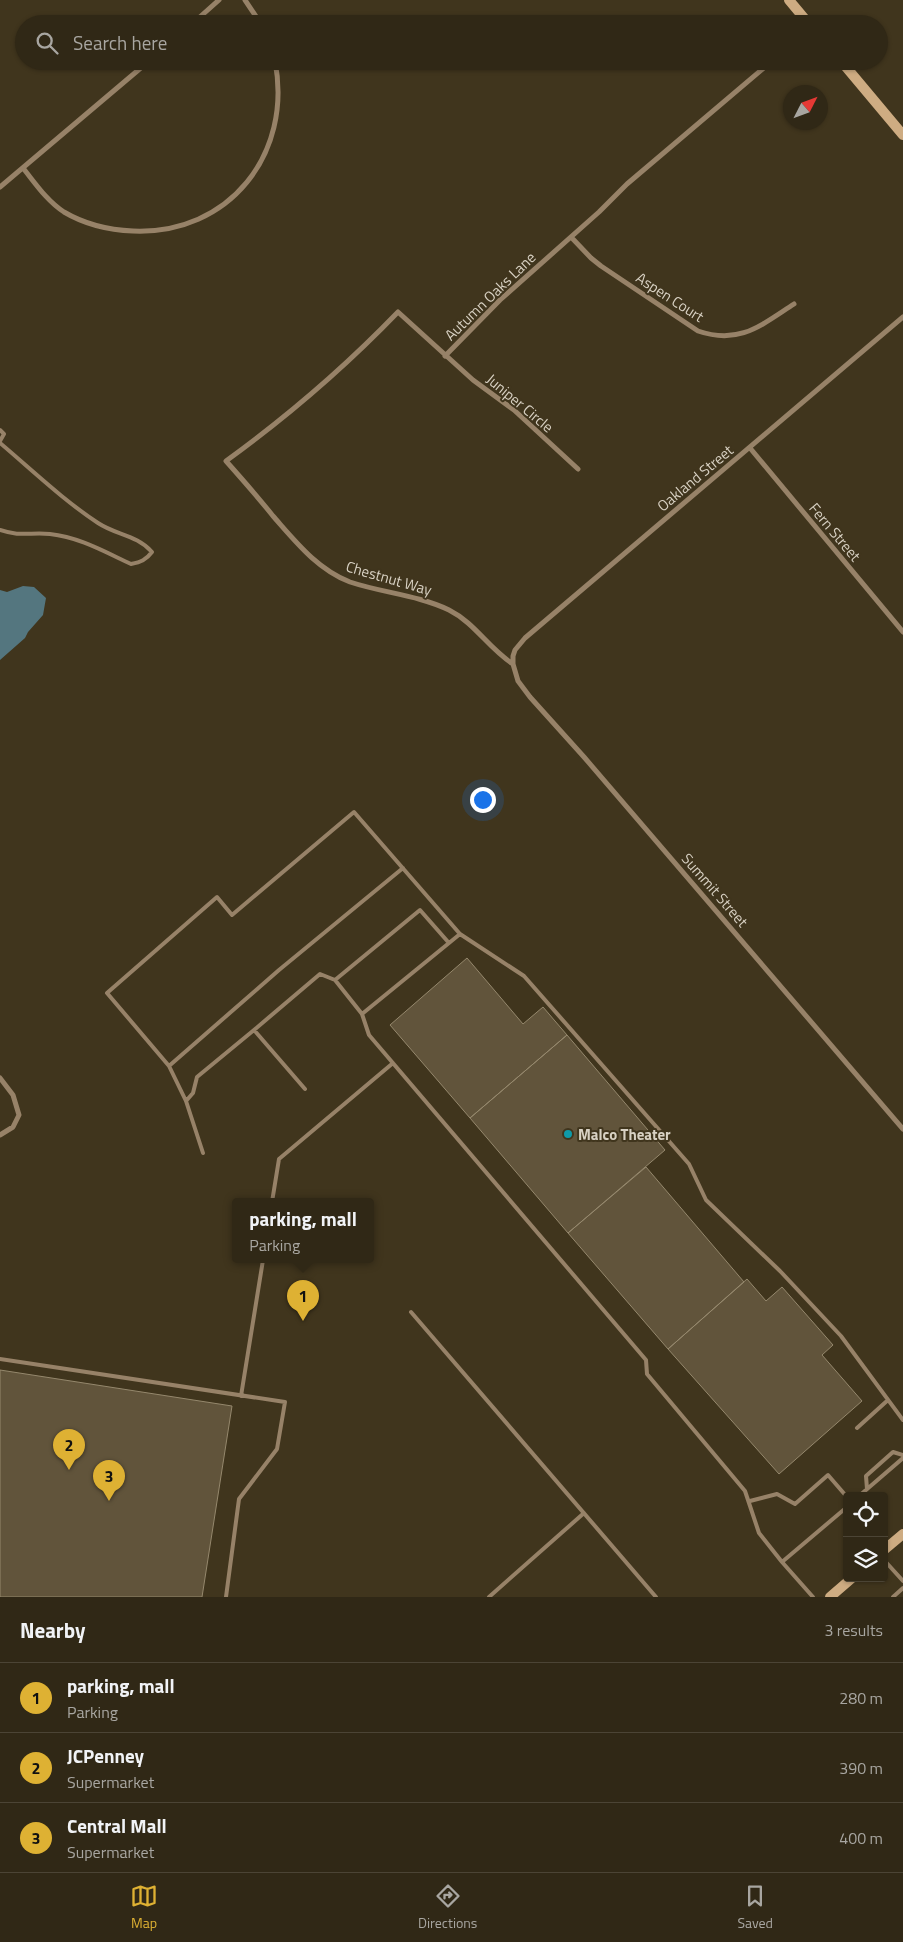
<!DOCTYPE html>
<style>
:root{--surface:#302816;--page:#38301f;--text:#f1f3f6;--muted:#a8a6a1;--line:#4b4435;--accent:#deb133}
body{margin:0;font-family:"Titillium Web",sans-serif;background:var(--page);color:var(--text)}
.controls{position:absolute;right:15px;bottom:15px;display:grid;overflow:hidden;border-radius:5px;box-shadow:0 1px 4px #0004}
.controls button{width:45px;height:45px;display:grid;place-items:center;padding:0;border:0;border-bottom:1px solid var(--line);background:var(--surface);color:var(--text);font:25px sans-serif}
.compass{position:absolute;left:783px;top:85px;width:45px;height:45px;border-radius:50%;background:var(--surface);box-shadow:0 1px 4px #0004;rotate:48deg}
.you{position:absolute;left:482px;top:799px;width:18px;height:18px;margin:-12px;border:4px solid #fff;border-radius:50%;background:#1a73e8;box-shadow:0 0 0 8px #1a73e833}
.badge{display:grid;place-items:center;width:32px;height:32px;border-radius:50%;background:var(--accent);color:#111;font-size:16px;font-weight:700}
.pin{position:absolute;translate:-50% -41px;filter:drop-shadow(0 1px 2px #0008)}
.pin::after{content:'';position:absolute;top:26px;width:18px;height:15px;background:inherit;clip-path:polygon(0 0,100% 0,50% 100%)}
.popup{position:absolute;left:232px;top:1198px;width:142px;height:65px;box-sizing:border-box;display:grid;place-content:center;border-radius:5px;background:var(--surface);filter:drop-shadow(0 1px 4px #0005);font-size:16px;white-space:nowrap;color:var(--muted)}
.popup b{font-size:19px;color:var(--text)}
.popup::after{content:'';position:absolute;left:50%;top:100%;margin-left:-10px;border:10px solid transparent;border-top-color:var(--surface)}
.list{margin:0;padding:0;list-style:none}
h2{display:flex;justify-content:space-between;align-items:center;height:65px;margin:0;padding:0 20px;font-size:21px}
h2 small{font-size:16px;font-weight:400;color:var(--muted)}
.list li{display:grid;grid-template-columns:32px 1fr auto;gap:15px;align-items:center;box-sizing:border-box;height:70px;padding:0 20px;border-top:1px solid var(--line)}
.list b{display:block;font-size:19px;white-space:nowrap}
.list p{margin:0;font-size:16px;white-space:nowrap;color:var(--muted)}
.list em{font-size:16px;font-style:normal;color:var(--muted)}
.icon{flex:none;width:28px;height:28px;fill:none;stroke:currentColor;stroke-width:2;stroke-linecap:round;stroke-linejoin:round}
.map{position:relative;flex:none;width:903px;height:1597px;overflow:hidden}
.search{position:absolute;background:var(--surface);box-shadow:0 1px 4px #0004;left:15px;right:15px;top:15px;height:55px;display:flex;align-items:center;gap:12px;box-sizing:border-box;padding:0 18px;border-radius:28px;color:var(--muted);font-size:19px}
.sheet{height:275px;background:var(--surface)}
nav{display:flex;justify-content:space-around;align-items:center;box-sizing:border-box;height:70px;border-top:1px solid var(--line);background:var(--surface);font-size:14px;color:var(--muted)}
nav a{display:grid;justify-items:center;gap:2px}
nav .on{color:var(--accent)}
.map>svg:first-child{display:block}
.water{fill:#54767f}
.building{fill:#61543b;stroke:#95886d}
.lines{fill:none;stroke-linecap:round;stroke-linejoin:round}
.lane{stroke:#978268;stroke-width:4}
.street{stroke:#978268;stroke-width:5}
.secondary{stroke:#ceac82;stroke-width:10}
.culture-dot{fill:#0f9aa8;stroke:#40351d;stroke-width:2}
.labels{text-anchor:middle;dominant-baseline:central;stroke-width:4;stroke-linejoin:round;paint-order:stroke}
.street-label{font-size:15px;fill:#d8d1c3;stroke:#40351d}
.poi-label{font-size:15px;font-weight:bold;fill:#d8d1c3;stroke:#40351d;text-anchor:start}
</style>
<div class="map">
<svg width="903" height="1597" viewBox="0 0 903 1597">
<rect width="100%" height="100%" fill="#40351d"/>
<path class="water" d="M23,586L34,587L46,598L43,615L28,632L25,638L0,660V590L7,592Z"/>
<path class="building" d="M467,958L523,1024L543,1007L567,1035L470,1118L390,1025Z
M567,1035L665,1150L568,1233L470,1118Z
M646,1167L744,1282L668,1349L568,1233Z
M747,1279L766,1301L782,1287L833,1345L822,1355L862,1401L779,1474L668,1349Z
M0,1370L232,1406L202,1597H0Z"/>
<g class="lines">
<path class="lane" d="M0,430L4,434L0,441
M0,443C32,470 63,500 98,523C116,535 137,535 152,552C146,560 141,562 131,564C105,552 79,537 50,534C31,532 20,537 0,530
M403,868L279,970L169,1066L107,993L217,897L232,915L354,812L460,934L449,943
M460,934L524,976L689,1164L706,1200L780,1271L841,1336L903,1420
M362,1014L449,943L420,910L335,980L362,1014L369,1035L646,1360L647,1374L745,1491L759,1533L782,1562L813,1597
M254,1030L320,974L335,980
M169,1066L186,1101L203,1153
M186,1101L193,1093L197,1077L254,1030L305,1089
M272,1202L279,1159L393,1063
M411,1312L656,1597
M0,1359L285,1402L277,1449L239,1499L226,1597
M241,1396L263,1260
M857,1428L888,1400
M867,1489L866,1476L893,1452L903,1455
M859,1496L903,1458
M750,1501L777,1494L795,1504L828,1475L847,1497
M884,1560L903,1581
M782,1562L847,1507
M489,1597L584,1513
M893,1597L903,1588"/>
<path class="street" d="M245,0L261,24
M192,24L219,0
M23,168C35,183 47,201 64,212C86,225 108,230 133,231C229,235 293,154 275,61
M0,187L149,61
M571,237L591,258L601,266L698,331C739,345 760,326 794,304
M903,317L525,638L515,650L513,656V664L518,681L530,697L584,757L903,1129
M445,356L500,300L599,212L627,184L772,61
M750,448L903,632
M513,664C489,649 475,623 449,610C418,595 383,593 350,582C317,569 296,542 273,516C258,497 242,479 226,461C288,416 345,367 398,312L473,380L514,410L578,469
M0,1078L13,1095L19,1115L13,1127L0,1135"/>
<path class="secondary" d="M789,0L809,24
M841,61L903,135
M884,1550L903,1534
M830,1597L852,1578"/>
</g>
<circle class="culture-dot" cx="568" cy="1134" r="5"/>
<g class="labels">
<g class="street-label">
<text transform="translate(490 296) rotate(-44)">Autumn Oaks Lane</text>
<text transform="translate(670 297) rotate(33)">Aspen Court</text>
<text transform="translate(520 403) rotate(40)">Juniper Circle</text>
<text transform="translate(695 478) rotate(-40)">Oakland Street</text>
<text transform="translate(835 532) rotate(50)">Fern Street</text>
<text transform="translate(389 578) rotate(16)">Chestnut Way</text>
<text transform="translate(715 890) rotate(49)">Summit Street</text>
</g>
<g class="poi-label">
<text x="578" y="1134">Malco Theater</text>
</g>
</g>
</svg>
<div class="controls">
<button><svg class="icon" aria-label="locate" viewBox="0 0 24 24"><circle cx="12" cy="12" r="6"/><path d="M12 2v4M12 18v4M2 12h4M18 12h4"/></svg></button>
<button><svg class="icon" aria-label="layers" viewBox="0 0 24 24"><path d="M12 4l9 5-9 5-9-5zM3 14l9 5 9-5"/></svg></button>
</div>
<svg class="compass" viewBox="-18 -18 36 36"><path d="M0-13l5 13h-10z" fill="#e53935"/><path d="M0 13l5-13h-10z" fill="#a8a6a1"/></svg>
<div class="you"></div>
<div class="pin badge" style="left:303px;top:1321px">1</div>
<div class="popup"><b>parking, mall</b>Parking</div>
<div class="pin badge" style="left:69px;top:1470px">2</div>
<div class="pin badge" style="left:109px;top:1501px">3</div>
<div class="search"><svg class="icon" aria-label="search" viewBox="0 0 24 24"><circle cx="10" cy="10" r="6"/><path d="M15 15l6 6"/></svg>Search here</div>
</div>
<section class="sheet">
<h2>Nearby<small>3 results</small></h2>
<ul class="list">
<li><span class="badge">1</span><div><b>parking, mall</b><p>Parking</p></div><em>280 m</em></li>
<li><span class="badge">2</span><div><b>JCPenney</b><p>Supermarket</p></div><em>390 m</em></li>
<li><span class="badge">3</span><div><b>Central Mall</b><p>Supermarket</p></div><em>400 m</em></li>
</ul>
</section>
<nav>
<a class="on"><svg class="icon" aria-label="map" viewBox="0 0 24 24"><path d="M3 6l6-2 6 2 6-2v14l-6 2-6-2-6 2zM9 4v14M15 6v14"/></svg>Map</a>
<a><svg class="icon" aria-label="directions" viewBox="0 0 24 24"><path d="M12 3l9 9-9 9-9-9zM9 14v-3h6M13 9l2 2-2 2"/></svg>Directions</a>
<a><svg class="icon" aria-label="saved" viewBox="0 0 24 24"><path d="M7 4h10v16l-5-4-5 4z"/></svg>Saved</a>
</nav>
